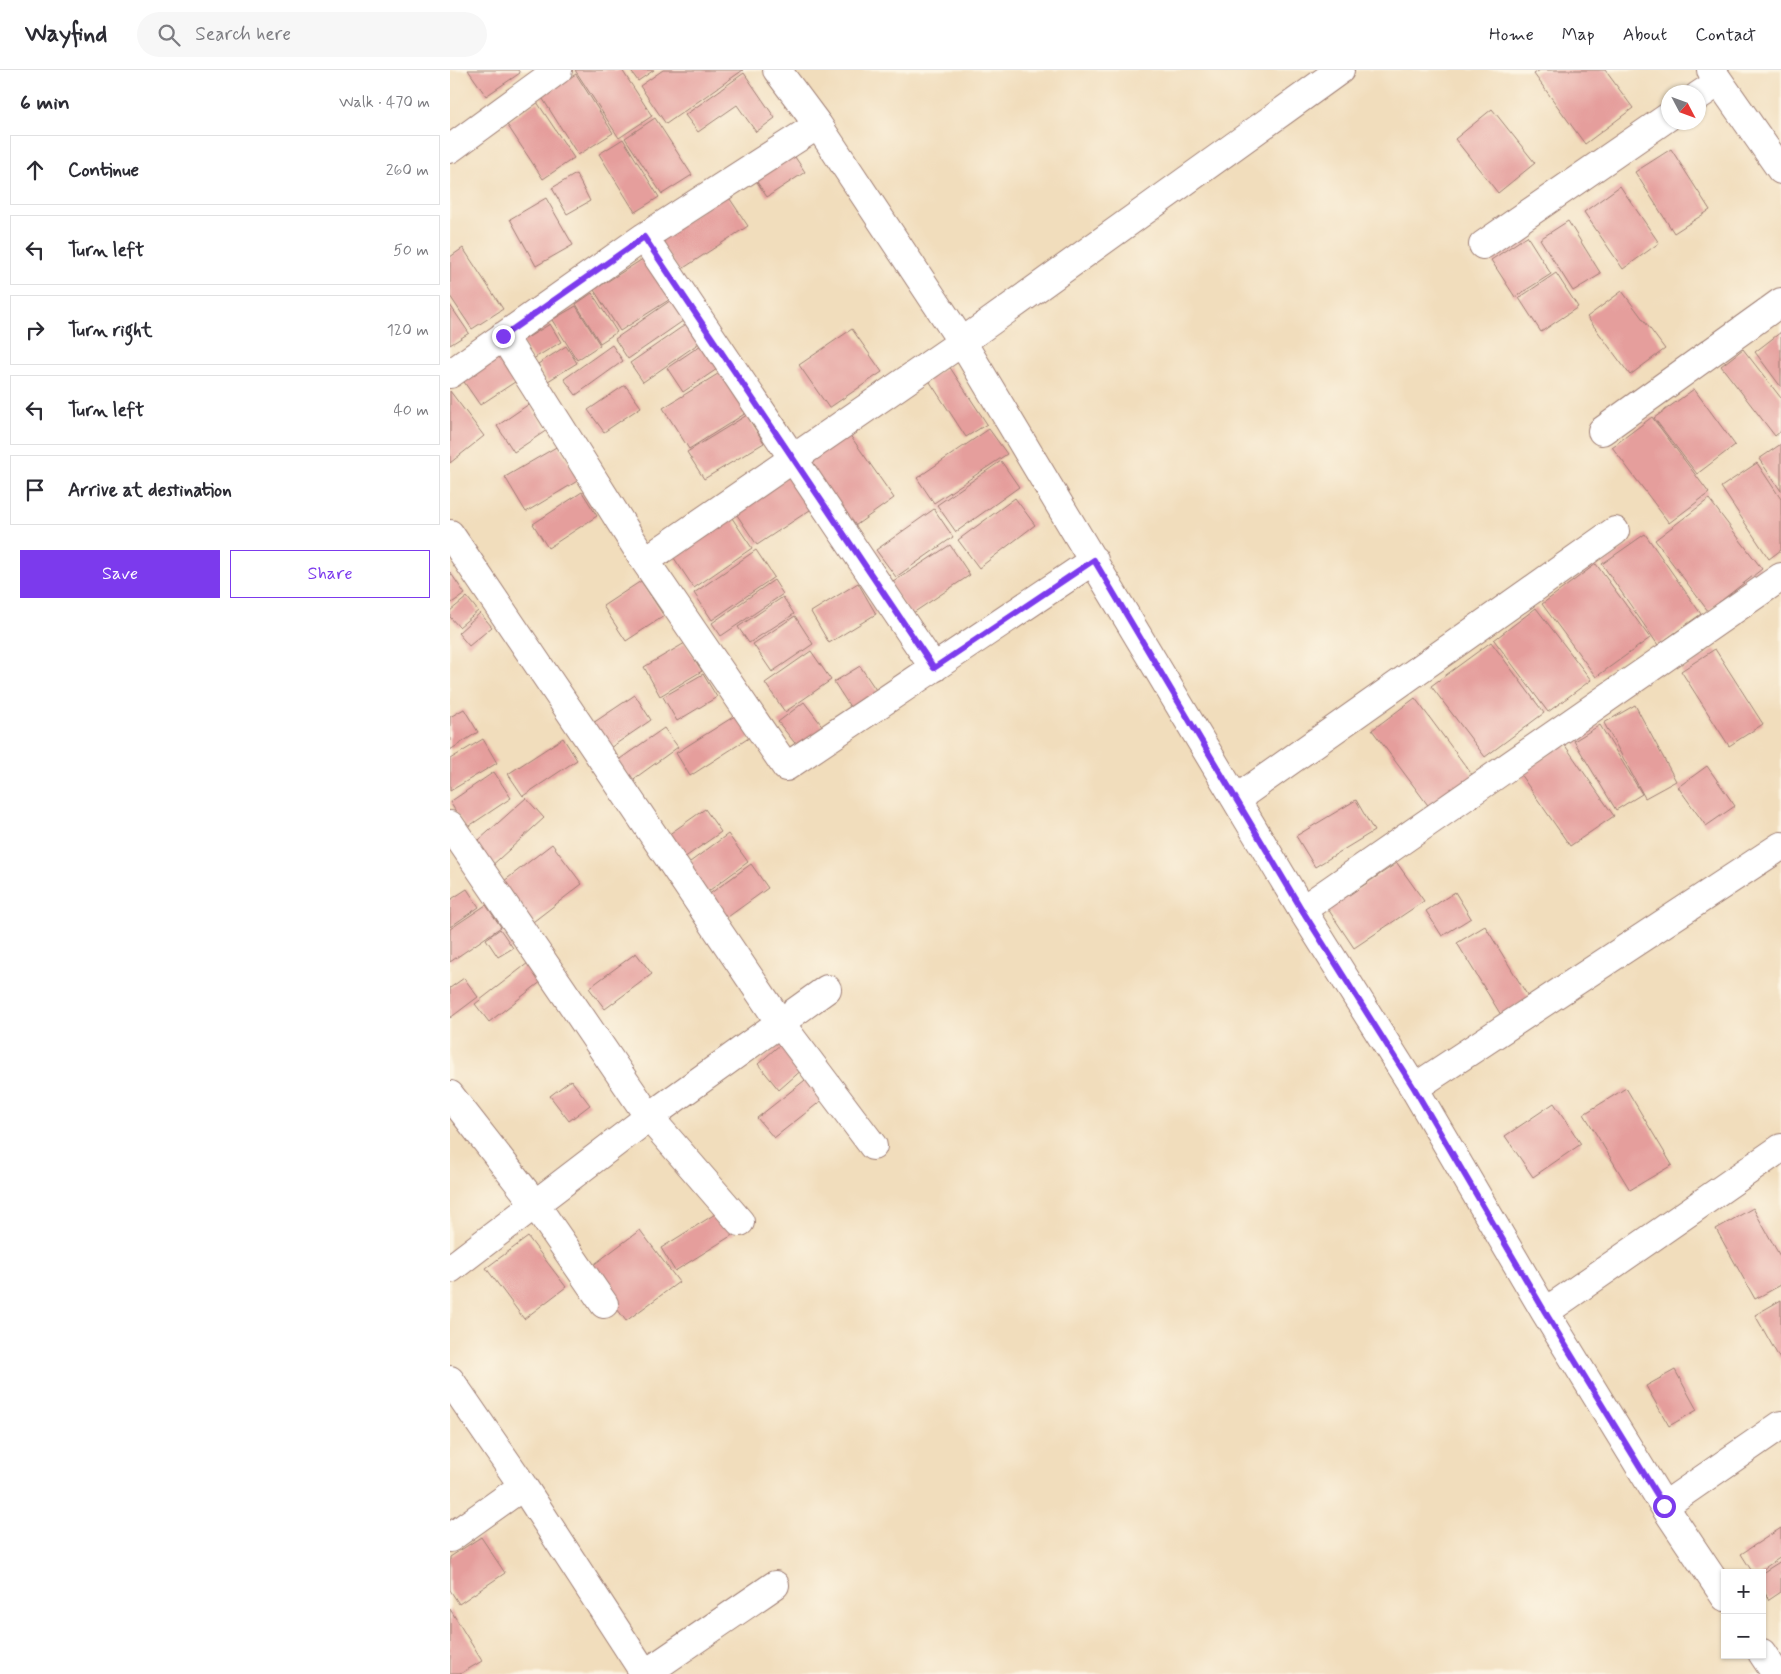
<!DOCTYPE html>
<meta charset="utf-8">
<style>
:root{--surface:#fff;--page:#f7f7f7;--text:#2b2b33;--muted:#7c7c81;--line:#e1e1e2;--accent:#7c3aed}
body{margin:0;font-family:Mynerve,sans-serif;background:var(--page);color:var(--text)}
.controls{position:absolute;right:15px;bottom:15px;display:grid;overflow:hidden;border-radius:0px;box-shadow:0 1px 4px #0004}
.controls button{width:45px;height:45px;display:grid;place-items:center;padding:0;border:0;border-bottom:1px solid var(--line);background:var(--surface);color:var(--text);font:25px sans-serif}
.compass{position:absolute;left:1211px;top:15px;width:45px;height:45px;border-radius:50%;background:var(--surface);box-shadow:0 1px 4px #0004;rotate:131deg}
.stop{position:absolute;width:15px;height:15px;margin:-11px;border:4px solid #7c3aed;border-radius:50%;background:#fff}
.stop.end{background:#7c3aed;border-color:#fff;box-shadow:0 1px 5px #0008}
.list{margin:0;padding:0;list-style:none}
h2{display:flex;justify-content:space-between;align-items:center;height:65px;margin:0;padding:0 20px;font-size:21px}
h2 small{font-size:16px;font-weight:400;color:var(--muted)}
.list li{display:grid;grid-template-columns:32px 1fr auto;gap:15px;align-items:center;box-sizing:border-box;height:70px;margin:0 10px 10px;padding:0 10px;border:1px solid var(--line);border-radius:0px}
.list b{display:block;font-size:19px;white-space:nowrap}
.list em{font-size:16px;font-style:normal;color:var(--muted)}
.actions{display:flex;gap:10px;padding:15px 20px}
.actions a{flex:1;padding:11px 0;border:1px solid var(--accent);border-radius:0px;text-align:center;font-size:18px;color:var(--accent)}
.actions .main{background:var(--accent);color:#fff}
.icon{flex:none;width:28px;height:28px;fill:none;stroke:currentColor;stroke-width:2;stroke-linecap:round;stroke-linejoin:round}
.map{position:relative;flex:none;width:1331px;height:1604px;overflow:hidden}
header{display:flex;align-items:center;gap:30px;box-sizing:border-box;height:70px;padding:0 25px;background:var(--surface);border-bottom:1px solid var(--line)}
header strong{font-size:24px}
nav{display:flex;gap:28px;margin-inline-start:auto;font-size:18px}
.search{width:350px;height:45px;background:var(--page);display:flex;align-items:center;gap:12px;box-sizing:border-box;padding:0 18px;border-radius:28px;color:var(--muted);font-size:19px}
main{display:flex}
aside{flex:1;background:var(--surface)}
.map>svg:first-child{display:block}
.building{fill:#e59e9c}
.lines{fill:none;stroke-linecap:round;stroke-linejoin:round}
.minor-casing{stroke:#9e7e74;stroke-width:30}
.minor{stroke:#fff;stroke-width:28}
.route{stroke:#7c3aed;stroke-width:6}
</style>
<header>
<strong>Wayfind</strong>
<div class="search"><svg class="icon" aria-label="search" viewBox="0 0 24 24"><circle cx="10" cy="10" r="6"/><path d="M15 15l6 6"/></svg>Search here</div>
<nav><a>Home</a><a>Map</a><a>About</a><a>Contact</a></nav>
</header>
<main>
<aside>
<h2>6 min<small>Walk · 470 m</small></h2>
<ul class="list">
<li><svg class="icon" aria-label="ahead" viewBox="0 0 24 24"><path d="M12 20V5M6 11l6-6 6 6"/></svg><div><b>Continue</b></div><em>260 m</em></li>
<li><svg class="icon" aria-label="left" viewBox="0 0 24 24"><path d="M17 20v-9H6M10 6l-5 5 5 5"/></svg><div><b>Turn left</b></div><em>50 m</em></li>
<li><svg class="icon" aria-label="right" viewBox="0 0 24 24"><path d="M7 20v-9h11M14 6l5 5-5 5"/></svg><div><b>Turn right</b></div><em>120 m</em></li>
<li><svg class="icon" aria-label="left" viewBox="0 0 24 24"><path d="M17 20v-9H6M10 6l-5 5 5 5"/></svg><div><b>Turn left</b></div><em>40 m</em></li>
<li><svg class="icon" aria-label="arrive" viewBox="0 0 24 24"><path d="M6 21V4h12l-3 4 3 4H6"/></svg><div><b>Arrive at destination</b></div></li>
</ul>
<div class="actions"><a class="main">Save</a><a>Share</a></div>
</aside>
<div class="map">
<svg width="1331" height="1604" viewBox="0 0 1331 1604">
<rect width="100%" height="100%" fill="#fcf5e5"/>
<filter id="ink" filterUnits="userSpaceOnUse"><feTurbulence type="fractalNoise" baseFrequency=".02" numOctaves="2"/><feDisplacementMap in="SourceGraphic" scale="10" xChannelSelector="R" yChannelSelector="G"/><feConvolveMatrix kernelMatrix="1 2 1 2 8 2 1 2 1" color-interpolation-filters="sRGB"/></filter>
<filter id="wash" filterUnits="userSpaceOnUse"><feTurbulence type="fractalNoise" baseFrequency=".0096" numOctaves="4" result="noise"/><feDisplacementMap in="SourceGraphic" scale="20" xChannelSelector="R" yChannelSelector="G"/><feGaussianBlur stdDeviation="1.12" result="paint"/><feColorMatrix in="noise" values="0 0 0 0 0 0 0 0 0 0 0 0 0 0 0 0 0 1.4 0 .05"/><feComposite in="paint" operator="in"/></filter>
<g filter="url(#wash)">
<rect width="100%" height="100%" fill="#f1ddbc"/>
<g id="blocks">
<path class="building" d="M18,0H68L70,3L36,26Z
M125,0H172L202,46L169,68Z
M180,0H204L188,11Z
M213,0H293L216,54L190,16Z
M1090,0H1155L1183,38L1135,74L1084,4Z
M294,3L325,48L306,62L287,35L248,62L235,45Z
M126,4L163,63L128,85L91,26Z
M87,32L124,88L93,109L56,53Z
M1042,39L1085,93L1048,123L1005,69Z
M205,48L242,105L212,124L175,68Z
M173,69L209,127L185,142L149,84Z
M339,78L355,102L317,127L301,103Z
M1221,79L1260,140L1224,163L1185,102Z
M126,104L140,131L117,144L102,118Z
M1170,116L1209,173L1173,199L1134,142Z
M276,123L298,156L229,201L208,169Z
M96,128L123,175L86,196L60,149Z
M1118,151L1151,204L1123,221L1090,169Z
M1077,166L1101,204L1065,227L1041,190Z
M13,178L53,239L22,259L0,226V187Z
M199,185L225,226L170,261L144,220Z
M1106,203L1128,237L1091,262L1069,228Z
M1172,221L1215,279L1180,305L1137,247Z
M142,223L167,262L150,273L126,234Z
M227,226L240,246L178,289L165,269Z
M0,235L19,263L0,275Z
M126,236L150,275L127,290L102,250Z
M242,250L255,269L193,312L180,293Z
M100,254L111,272L83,289L72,271Z
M402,259L432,302L379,338L349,295Z
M1331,262V317L1305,282Z
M254,273L270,297L233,322L217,298Z
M162,275L173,291L126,325L114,309Z
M116,276L127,293L98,311L88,294Z
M1293,279L1331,328V361L1325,366L1271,296Z
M54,281L71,308L30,335L12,309Z
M499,296L537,354L516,367L478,309Z
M271,302L296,343L239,379L213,338Z
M175,315L191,337L154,362L138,340Z
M1244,319L1285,375L1247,404L1204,348Z
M0,321L34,366L0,393Z
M79,334L97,360L64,382L47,356Z
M297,345L314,373L254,409L237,382Z
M1202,347L1259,423L1219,453L1162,377Z
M539,359L557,384L484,433L467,408Z
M397,361L444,428L402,458L354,391Z
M1331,374V421L1309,389Z
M108,376L129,410L76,442L55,407Z
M551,391L569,417L506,462L487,435Z
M1307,393L1331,429V480L1319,489L1271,417Z
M344,402L366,436L307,475L285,442Z
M132,422L147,446L98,478L83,454Z
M565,428L585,455L529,498L508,470Z
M1259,429L1312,499L1258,541L1205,470Z
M484,439L503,467L446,507L426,480Z
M282,448L302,478L244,518L224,488Z
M1195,464L1251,544L1208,575L1152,494Z
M500,475L520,505L460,545L440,514Z
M306,480L324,507L262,550L244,523Z
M1146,494L1200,568L1146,607L1092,534Z
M0,502L15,524L0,534Z
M324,510L333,524L271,566L262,553Z
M191,511L214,546L176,571L153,536Z
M408,513L426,544L379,573L361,542Z
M17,527L28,541L9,557L0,547V541Z
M333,527L344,544L299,573L288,557Z
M1086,538L1141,610L1098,642L1044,570Z
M30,543L42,557L19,576L8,563Z
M345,546L363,574L322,602L303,574Z
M1041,572L1094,643L1035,687L981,616Z
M235,573L252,601L210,626L194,597Z
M1265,579L1313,654L1279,676L1231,601Z
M361,581L381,610L335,642L315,613Z
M410,596L432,629L406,646L384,612Z
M253,604L267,627L227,651L213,627Z
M185,625L201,650L157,680L140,655Z
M965,628L1026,710L983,742L922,660Z
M354,632L377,662L352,682L328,652Z
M1185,635L1226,711L1195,728L1154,653Z
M14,639L28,662L0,680V647Z
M291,642L305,664L240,706L226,683Z
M1150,655L1192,724L1166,740L1124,671Z
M214,658L228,677L181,711L167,691Z
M113,668L127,690L73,726L58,704Z
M33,669L47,693L0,721V689Z
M1114,674L1164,746L1120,776L1070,704Z
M1257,696L1285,736L1256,756L1228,717Z
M44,702L61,728L16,758L0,732Z
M76,728L94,748L38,799L20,778Z
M906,730L924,761L865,797L846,766Z
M255,739L271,762L234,788L218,765Z
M278,764L298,792L256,823L236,795Z
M102,774L132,814L79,855L49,815Z
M947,793L974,831L904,878L878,839Z
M301,794L318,818L271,852L254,828Z
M17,819L29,837L0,857V830Z
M1005,822L1021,848L992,866L976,841Z
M36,835L51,857L0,892V859Z
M1035,856L1079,928L1051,945L1007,873Z
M50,859L63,878L48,887L36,869Z
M186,883L202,904L155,939L139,918Z
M78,893L92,911L39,952L25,934Z
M14,908L28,927L0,948V918Z
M332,973L354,998L329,1020L308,994Z
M364,1003L381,1023L324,1068L307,1048Z
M121,1010L140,1035L119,1051L100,1026Z
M1176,1018L1222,1095L1180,1120L1134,1044Z
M1104,1033L1131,1074L1083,1107L1055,1066Z
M1303,1138L1331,1188V1215L1305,1229L1266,1159Z
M270,1141L284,1164L225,1201L211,1178Z
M190,1160L229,1212L176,1251L138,1199Z
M78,1167L116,1217L74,1249L36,1198Z
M1331,1230V1291L1305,1245Z
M1225,1300L1247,1340L1219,1356L1196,1316Z
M1331,1458V1487L1307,1503H1303L1291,1484Z
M31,1467L55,1503L9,1534L0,1520V1487Z
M1331,1491V1522L1319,1530L1312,1518V1503Z
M0,1539L32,1591L10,1604H0Z"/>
</g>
</g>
<g filter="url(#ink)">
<use href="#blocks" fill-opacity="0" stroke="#9e7e74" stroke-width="1"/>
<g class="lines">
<defs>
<path id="minor" d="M327,0L368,55L512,272L852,840L964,1018L1095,1242L1214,1436L1275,1527
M1261,0L1331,100
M1248,26L1269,12
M0,79L108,0
M194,167L484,598
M1033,175L1218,47
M53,266L195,491L336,697L644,490
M0,304L194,167L368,55
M1152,361L1331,232
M0,464L331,954L423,1076
M195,491L512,272L890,0
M786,729L1165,461
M0,755L199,1047L290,1152
M852,840L1331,507
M964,1018L1331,776
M0,1025L85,1134L154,1234
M0,1199L199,1047L377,919
M1095,1242L1331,1078
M0,1310L73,1416L195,1604
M1214,1436L1331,1355
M0,1468L73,1416
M1312,1583L1326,1604
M195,1604L325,1515"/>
</defs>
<use href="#minor" class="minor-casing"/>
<use href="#minor" class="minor"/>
</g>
</g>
<g class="lines" filter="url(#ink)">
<path class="route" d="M53,266L194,167L484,598L644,490L852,840L964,1018L1095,1242L1214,1436"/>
</g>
</svg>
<div class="controls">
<button>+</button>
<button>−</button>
</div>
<svg class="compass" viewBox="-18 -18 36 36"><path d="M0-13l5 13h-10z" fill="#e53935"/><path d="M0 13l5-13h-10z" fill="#7c7c81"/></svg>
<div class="stop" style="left:1214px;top:1436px"></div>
<div class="stop end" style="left:53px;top:266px"></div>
</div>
</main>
